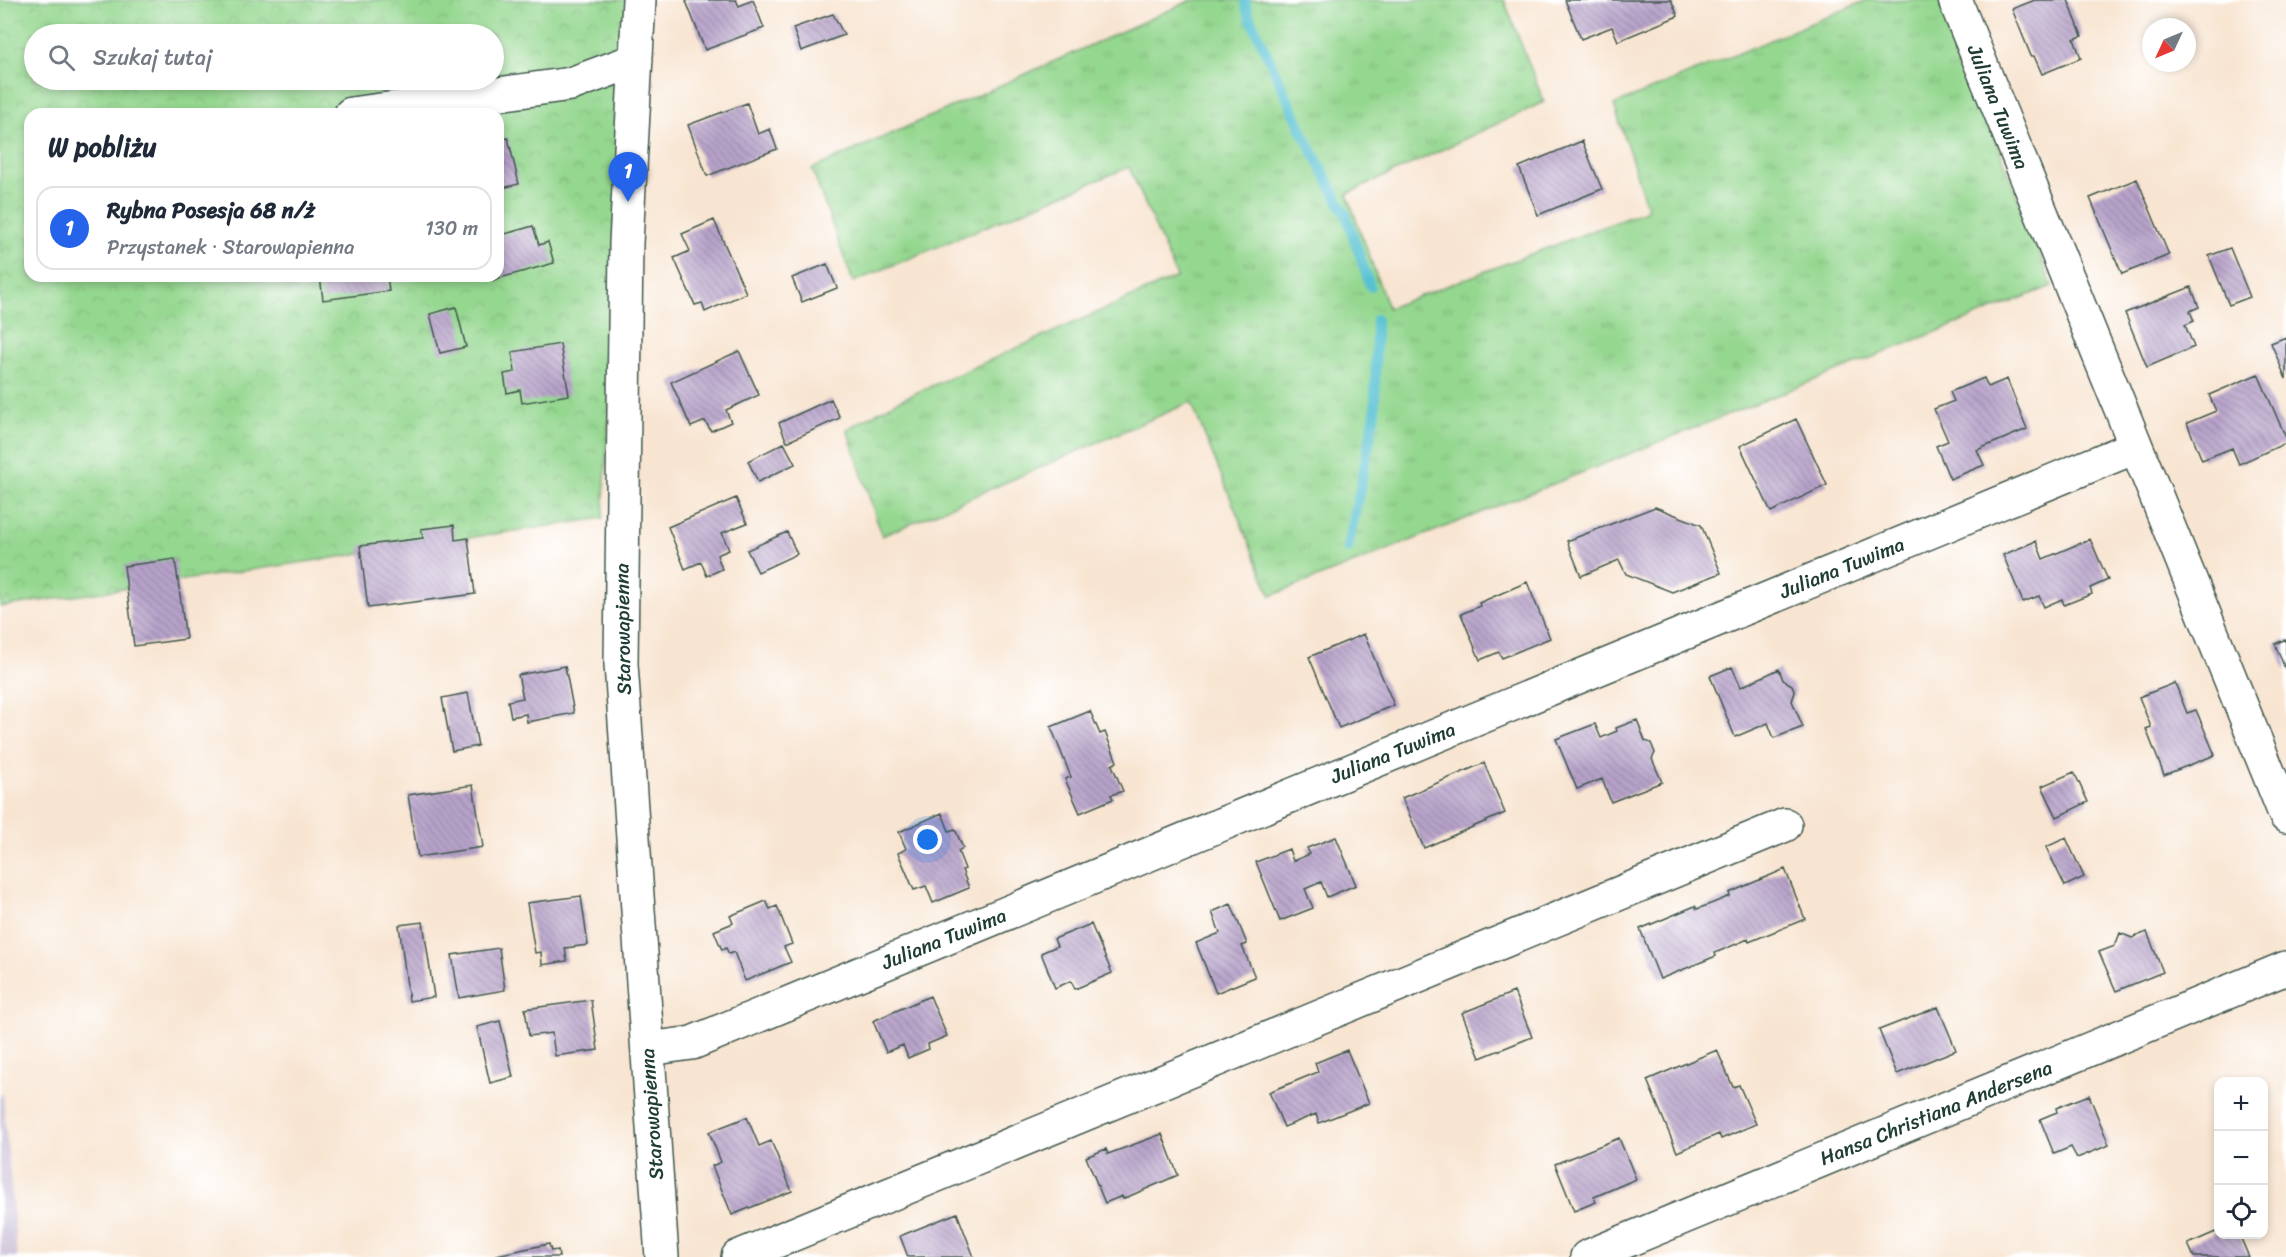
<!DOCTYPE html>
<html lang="pl">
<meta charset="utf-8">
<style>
:root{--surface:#fff;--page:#f2f2f3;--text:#1f2937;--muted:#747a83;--line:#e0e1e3;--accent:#2563eb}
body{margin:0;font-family:Sriracha,sans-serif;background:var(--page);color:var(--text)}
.controls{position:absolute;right:18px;bottom:18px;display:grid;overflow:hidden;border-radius:12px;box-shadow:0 3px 9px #0003}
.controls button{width:54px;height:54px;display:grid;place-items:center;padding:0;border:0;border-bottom:2px solid var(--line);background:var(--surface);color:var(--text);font:30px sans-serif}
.compass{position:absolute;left:2142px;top:18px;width:54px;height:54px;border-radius:50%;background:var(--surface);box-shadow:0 3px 9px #0003;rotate:226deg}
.you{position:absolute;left:928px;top:840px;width:21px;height:21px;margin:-15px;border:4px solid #fff;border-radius:50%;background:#1a73e8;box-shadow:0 0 0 9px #1a73e833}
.badge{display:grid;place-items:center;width:39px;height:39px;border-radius:50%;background:var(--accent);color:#fff;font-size:20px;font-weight:700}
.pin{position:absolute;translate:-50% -50px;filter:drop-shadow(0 2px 3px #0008)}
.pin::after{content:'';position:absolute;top:32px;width:21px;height:18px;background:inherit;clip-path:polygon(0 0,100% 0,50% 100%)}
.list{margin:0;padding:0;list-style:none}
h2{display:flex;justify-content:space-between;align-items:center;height:78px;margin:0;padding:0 24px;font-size:26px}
h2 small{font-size:20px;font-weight:400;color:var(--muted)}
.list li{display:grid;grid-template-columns:39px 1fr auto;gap:18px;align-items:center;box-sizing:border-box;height:84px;margin:0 12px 12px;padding:0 12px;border:2px solid var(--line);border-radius:18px}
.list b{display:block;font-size:22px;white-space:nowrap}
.list p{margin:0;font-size:20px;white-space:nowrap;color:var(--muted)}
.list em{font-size:20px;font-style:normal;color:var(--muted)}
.icon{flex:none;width:33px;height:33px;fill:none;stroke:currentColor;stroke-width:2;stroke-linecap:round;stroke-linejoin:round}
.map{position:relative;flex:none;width:2286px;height:1257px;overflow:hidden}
.search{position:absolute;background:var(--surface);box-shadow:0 3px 9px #0003;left:24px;top:24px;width:480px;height:66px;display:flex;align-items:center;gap:15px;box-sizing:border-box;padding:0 21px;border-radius:33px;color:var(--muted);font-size:22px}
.panel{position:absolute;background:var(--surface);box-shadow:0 3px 9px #0003;left:24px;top:108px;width:480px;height:174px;border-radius:18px}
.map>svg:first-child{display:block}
.industrial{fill:#cabfd6}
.grass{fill:url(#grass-tufts);stroke:#5a8a62;stroke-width:1.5}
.park{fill:url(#park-crowns);stroke:#5a8a62;stroke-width:1.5;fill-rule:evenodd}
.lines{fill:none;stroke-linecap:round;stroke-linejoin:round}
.stream{stroke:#57c1d3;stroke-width:10}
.building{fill:url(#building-back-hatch)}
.minor-casing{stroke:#40564c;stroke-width:36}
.minor{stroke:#fff;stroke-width:33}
.labels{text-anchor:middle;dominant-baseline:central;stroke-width:4.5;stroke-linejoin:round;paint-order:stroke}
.street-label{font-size:20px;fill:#1f3d34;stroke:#fff}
</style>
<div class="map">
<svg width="2286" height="1257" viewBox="0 0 2286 1257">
<defs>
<pattern id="grass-tufts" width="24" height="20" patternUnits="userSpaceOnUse" patternTransform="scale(1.5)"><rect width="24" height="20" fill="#94d78f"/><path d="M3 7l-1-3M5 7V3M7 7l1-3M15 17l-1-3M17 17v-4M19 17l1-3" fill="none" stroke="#7fb97c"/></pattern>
<pattern id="park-crowns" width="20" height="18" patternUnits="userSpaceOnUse" patternTransform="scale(1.5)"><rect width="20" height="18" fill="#94d78f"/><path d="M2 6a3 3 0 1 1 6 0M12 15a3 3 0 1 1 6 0" fill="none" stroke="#7fb97c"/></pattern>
<pattern id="building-back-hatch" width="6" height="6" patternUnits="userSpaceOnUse" patternTransform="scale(1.5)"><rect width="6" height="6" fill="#b8a3ca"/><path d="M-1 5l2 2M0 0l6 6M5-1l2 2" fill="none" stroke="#9586a5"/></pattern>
</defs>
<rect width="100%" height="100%" fill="#fff"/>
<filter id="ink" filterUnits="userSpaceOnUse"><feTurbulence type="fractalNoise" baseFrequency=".0167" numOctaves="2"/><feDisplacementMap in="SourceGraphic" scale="12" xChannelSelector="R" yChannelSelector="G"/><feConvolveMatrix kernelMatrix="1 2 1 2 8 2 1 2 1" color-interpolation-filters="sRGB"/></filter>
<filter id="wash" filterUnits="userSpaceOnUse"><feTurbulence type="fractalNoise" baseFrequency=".008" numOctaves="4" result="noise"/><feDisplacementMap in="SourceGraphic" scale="24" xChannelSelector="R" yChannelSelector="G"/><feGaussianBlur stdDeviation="1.35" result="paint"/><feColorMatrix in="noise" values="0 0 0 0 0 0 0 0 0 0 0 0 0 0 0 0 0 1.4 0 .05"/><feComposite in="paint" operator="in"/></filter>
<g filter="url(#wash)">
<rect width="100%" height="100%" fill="#f8e5d1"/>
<path class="industrial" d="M0,1094H3L17,1257H0Z"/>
<path class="grass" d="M1192,0H1504L1544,102L1347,194L1388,308L1648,210L1614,105L1867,0H1942L2052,286L1271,596L1191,402L882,536L847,429L900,400L1177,277L1129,167L853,282L812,169Z"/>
<path class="park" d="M0,0H631L603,518L0,607ZM34,34H494V80H34ZM30,114H498V276H30Z"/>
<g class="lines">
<path class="stream" d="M1245,0L1247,11L1305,137L1346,215L1370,286
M1348,548L1375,413L1376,319"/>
</g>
<g id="blocks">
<path class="building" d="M689,0H736L739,6L753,0L764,28L705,50L686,1Z
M1565,0H1671L1678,16L1618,41L1612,27L1581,39Z
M2035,0H2068L2082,36L2074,39L2081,58L2042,74L2034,56H2031L2012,9Z
M833,14L844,35L801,51L793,28Z
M747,103L758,134L770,129L777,149L707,176L688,125Z
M508,138L519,184L498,189V140Z
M1582,141L1602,189L1538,215L1519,167Z
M2137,179L2169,255L2122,274L2090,198Z
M714,220L746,293L705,312L702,303L695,305L674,258L690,251L682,234Z
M533,226L539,245L548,242L554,263L493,280L492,276H498V236Z
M2230,248L2250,297L2229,305L2209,256Z
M827,264L837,288L802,302L792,278Z
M320,276H387L389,291L323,300Z
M2191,287L2199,307L2190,311L2194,321L2185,325L2194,347L2147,367L2125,313Z
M456,307L466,347L440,353L430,314Z
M2286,337V379L2271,343Z
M560,344L569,395L522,403L520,390L507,393L504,374L515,372L512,352Z
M739,351L759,395L726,410L731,422L711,431L705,421L691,427L671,382Z
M2258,374L2286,438V443L2239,464L2232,448L2202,460L2187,423L2216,411L2209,395Z
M1984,378L1988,387L2007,379L2027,429L1977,450L1984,465L1950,479L1936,446L1948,441L1934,409L1954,401L1950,392Z
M831,399L840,418L787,442L779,423Z
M1796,419L1827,485L1771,512L1740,446Z
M784,443L795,464L758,482L748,461Z
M736,498L747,523L722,533L729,550L717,555L722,569L707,576L701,562L685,569L668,527Z
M1655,507L1701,525L1721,573L1672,592L1626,574L1619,560L1581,576L1567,541Z
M454,525L455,540L468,538L475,594L368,608L360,546L423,538L421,529Z
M787,532L797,554L758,572L747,550Z
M2090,539L2108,580L2090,588L2092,594L2064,605L2062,599L2044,607L2039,596L2023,602L2003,555L2036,541L2043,559Z
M175,559L186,639L134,646L124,566Z
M1527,582L1550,638L1502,658L1499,652L1480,660L1461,614L1480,606L1479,603Z
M1364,634L1394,705L1339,728L1309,657Z
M2286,639V671L2275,644Z
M565,666L574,713L527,722L526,714L511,717L508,701L523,698L518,675Z
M1732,667L1741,687L1779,669L1783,680L1792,685L1795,692L1792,701L1803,727L1774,738L1768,723L1735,737L1710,676Z
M2175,683L2187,713L2196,710L2215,755L2164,775L2146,729L2151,727L2139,697Z
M468,693L478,746L452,751L442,698Z
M1090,711L1100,734L1105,732L1117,762L1112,765L1123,791L1111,795L1113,799L1080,813L1065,779L1071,777L1051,727Z
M1637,720L1645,741L1651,743L1655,753L1652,759L1662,782L1611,802L1602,779L1577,789L1556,739L1595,724L1601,738L1617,731L1616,728Z
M1484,763L1505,813L1424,848L1402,798Z
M2074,772L2088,802L2057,817L2042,786Z
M473,785L483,847L418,857L408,795Z
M942,813L949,831L955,829L963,848L958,851L965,869L962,870L969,888L933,903L926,886L914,890L898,853L906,849L899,832Z
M1336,837L1356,885L1327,897L1321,882L1305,889L1313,908L1280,921L1256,862L1289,849L1293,861L1310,854L1307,848Z
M2066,838L2084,877L2065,886L2046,847Z
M1785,869L1805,919L1749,942L1748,939L1715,953L1716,956L1660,979L1640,929L1695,906L1697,909L1713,903L1730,896L1729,893Z
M581,896L588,945L565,948L567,961L542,965L541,952L535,953L527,903Z
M766,901L770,909L777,906L792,944L784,947L791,962L745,981L734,952L729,954L726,948L722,950L714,931L733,923L730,916Z
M1231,904L1247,944L1242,946L1255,977L1216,993L1196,943L1220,933L1212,912Z
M423,922L434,997L409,1001L399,925Z
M1091,924L1112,973L1075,989L1071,981L1055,988L1041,953L1057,946L1054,939Z
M2147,932L2163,972L2116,991L2099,952L2115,946L2120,933L2132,938Z
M499,948L505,990L459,998L452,955Z
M1514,992L1532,1037L1480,1058L1462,1013Z
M930,996L947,1036L928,1044L929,1049L908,1058L903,1045L886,1052L873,1021Z
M591,1000L598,1050L555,1056L552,1033L529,1036L525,1009Z
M1938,1007L1956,1050L1897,1074L1879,1030Z
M500,1021L513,1077L490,1083L477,1027Z
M1347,1050L1369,1103L1319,1123L1316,1114L1284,1127L1269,1092L1318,1072L1315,1063Z
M1717,1050L1733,1087L1739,1085L1756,1124L1721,1139L1719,1134L1677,1152L1647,1080Z
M2089,1095L2109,1145L2077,1158L2071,1147L2054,1154L2040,1119L2057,1112L2056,1108Z
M747,1117L759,1146L771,1141L792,1191L732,1215L712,1166L721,1162L709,1132Z
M1162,1134L1178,1175L1123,1199L1122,1196L1105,1203L1086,1157L1106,1149L1108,1154Z
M1619,1138L1636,1179L1594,1197L1596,1202L1574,1211L1555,1164Z
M957,1213L974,1257H908L900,1236Z
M2218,1231V1234H2239L2249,1257H2194L2188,1244Z
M549,1244L551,1251L558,1250L559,1257H497L496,1255Z"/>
</g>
</g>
<g filter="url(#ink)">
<use href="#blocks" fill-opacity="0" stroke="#40564c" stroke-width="1.5"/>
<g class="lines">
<defs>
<path id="minor" d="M639,0L626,243L621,664L662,1257
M1955,0L2286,816
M351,114L571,84L636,60
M648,1049L692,1043L2135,447
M738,1257L1785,825
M1587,1257L2286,968"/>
</defs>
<use href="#minor" class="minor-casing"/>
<use href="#minor" class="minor"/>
</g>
</g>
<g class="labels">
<g class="street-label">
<text transform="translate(1998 107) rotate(68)">Juliana Tuwima</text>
<text transform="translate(1842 568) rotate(-22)">Juliana Tuwima</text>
<text transform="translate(623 629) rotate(-91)">Starowapienna</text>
<text transform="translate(1393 753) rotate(-22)">Juliana Tuwima</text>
<text transform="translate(944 939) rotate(-22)">Juliana Tuwima</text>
<text transform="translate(1936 1113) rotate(-22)">Hansa Christiana Andersena</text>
<text transform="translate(652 1114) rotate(-94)">Starowapienna</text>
</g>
</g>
</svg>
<div class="controls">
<button>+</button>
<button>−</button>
<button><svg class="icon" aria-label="locate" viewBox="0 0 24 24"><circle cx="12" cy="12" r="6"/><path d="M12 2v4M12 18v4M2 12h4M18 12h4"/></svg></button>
</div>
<svg class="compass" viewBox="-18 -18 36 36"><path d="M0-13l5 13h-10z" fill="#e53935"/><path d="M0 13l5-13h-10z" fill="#747a83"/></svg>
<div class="you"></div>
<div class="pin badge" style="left:628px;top:202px">1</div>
<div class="search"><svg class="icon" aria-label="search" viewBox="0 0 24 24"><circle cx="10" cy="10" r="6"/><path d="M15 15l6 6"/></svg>Szukaj tutaj</div>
<section class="panel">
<h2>W pobliżu<small></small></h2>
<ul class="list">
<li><span class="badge">1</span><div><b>Rybna Posesja 68 n/ż</b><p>Przystanek · Starowapienna</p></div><em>130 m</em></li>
</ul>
</section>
</div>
